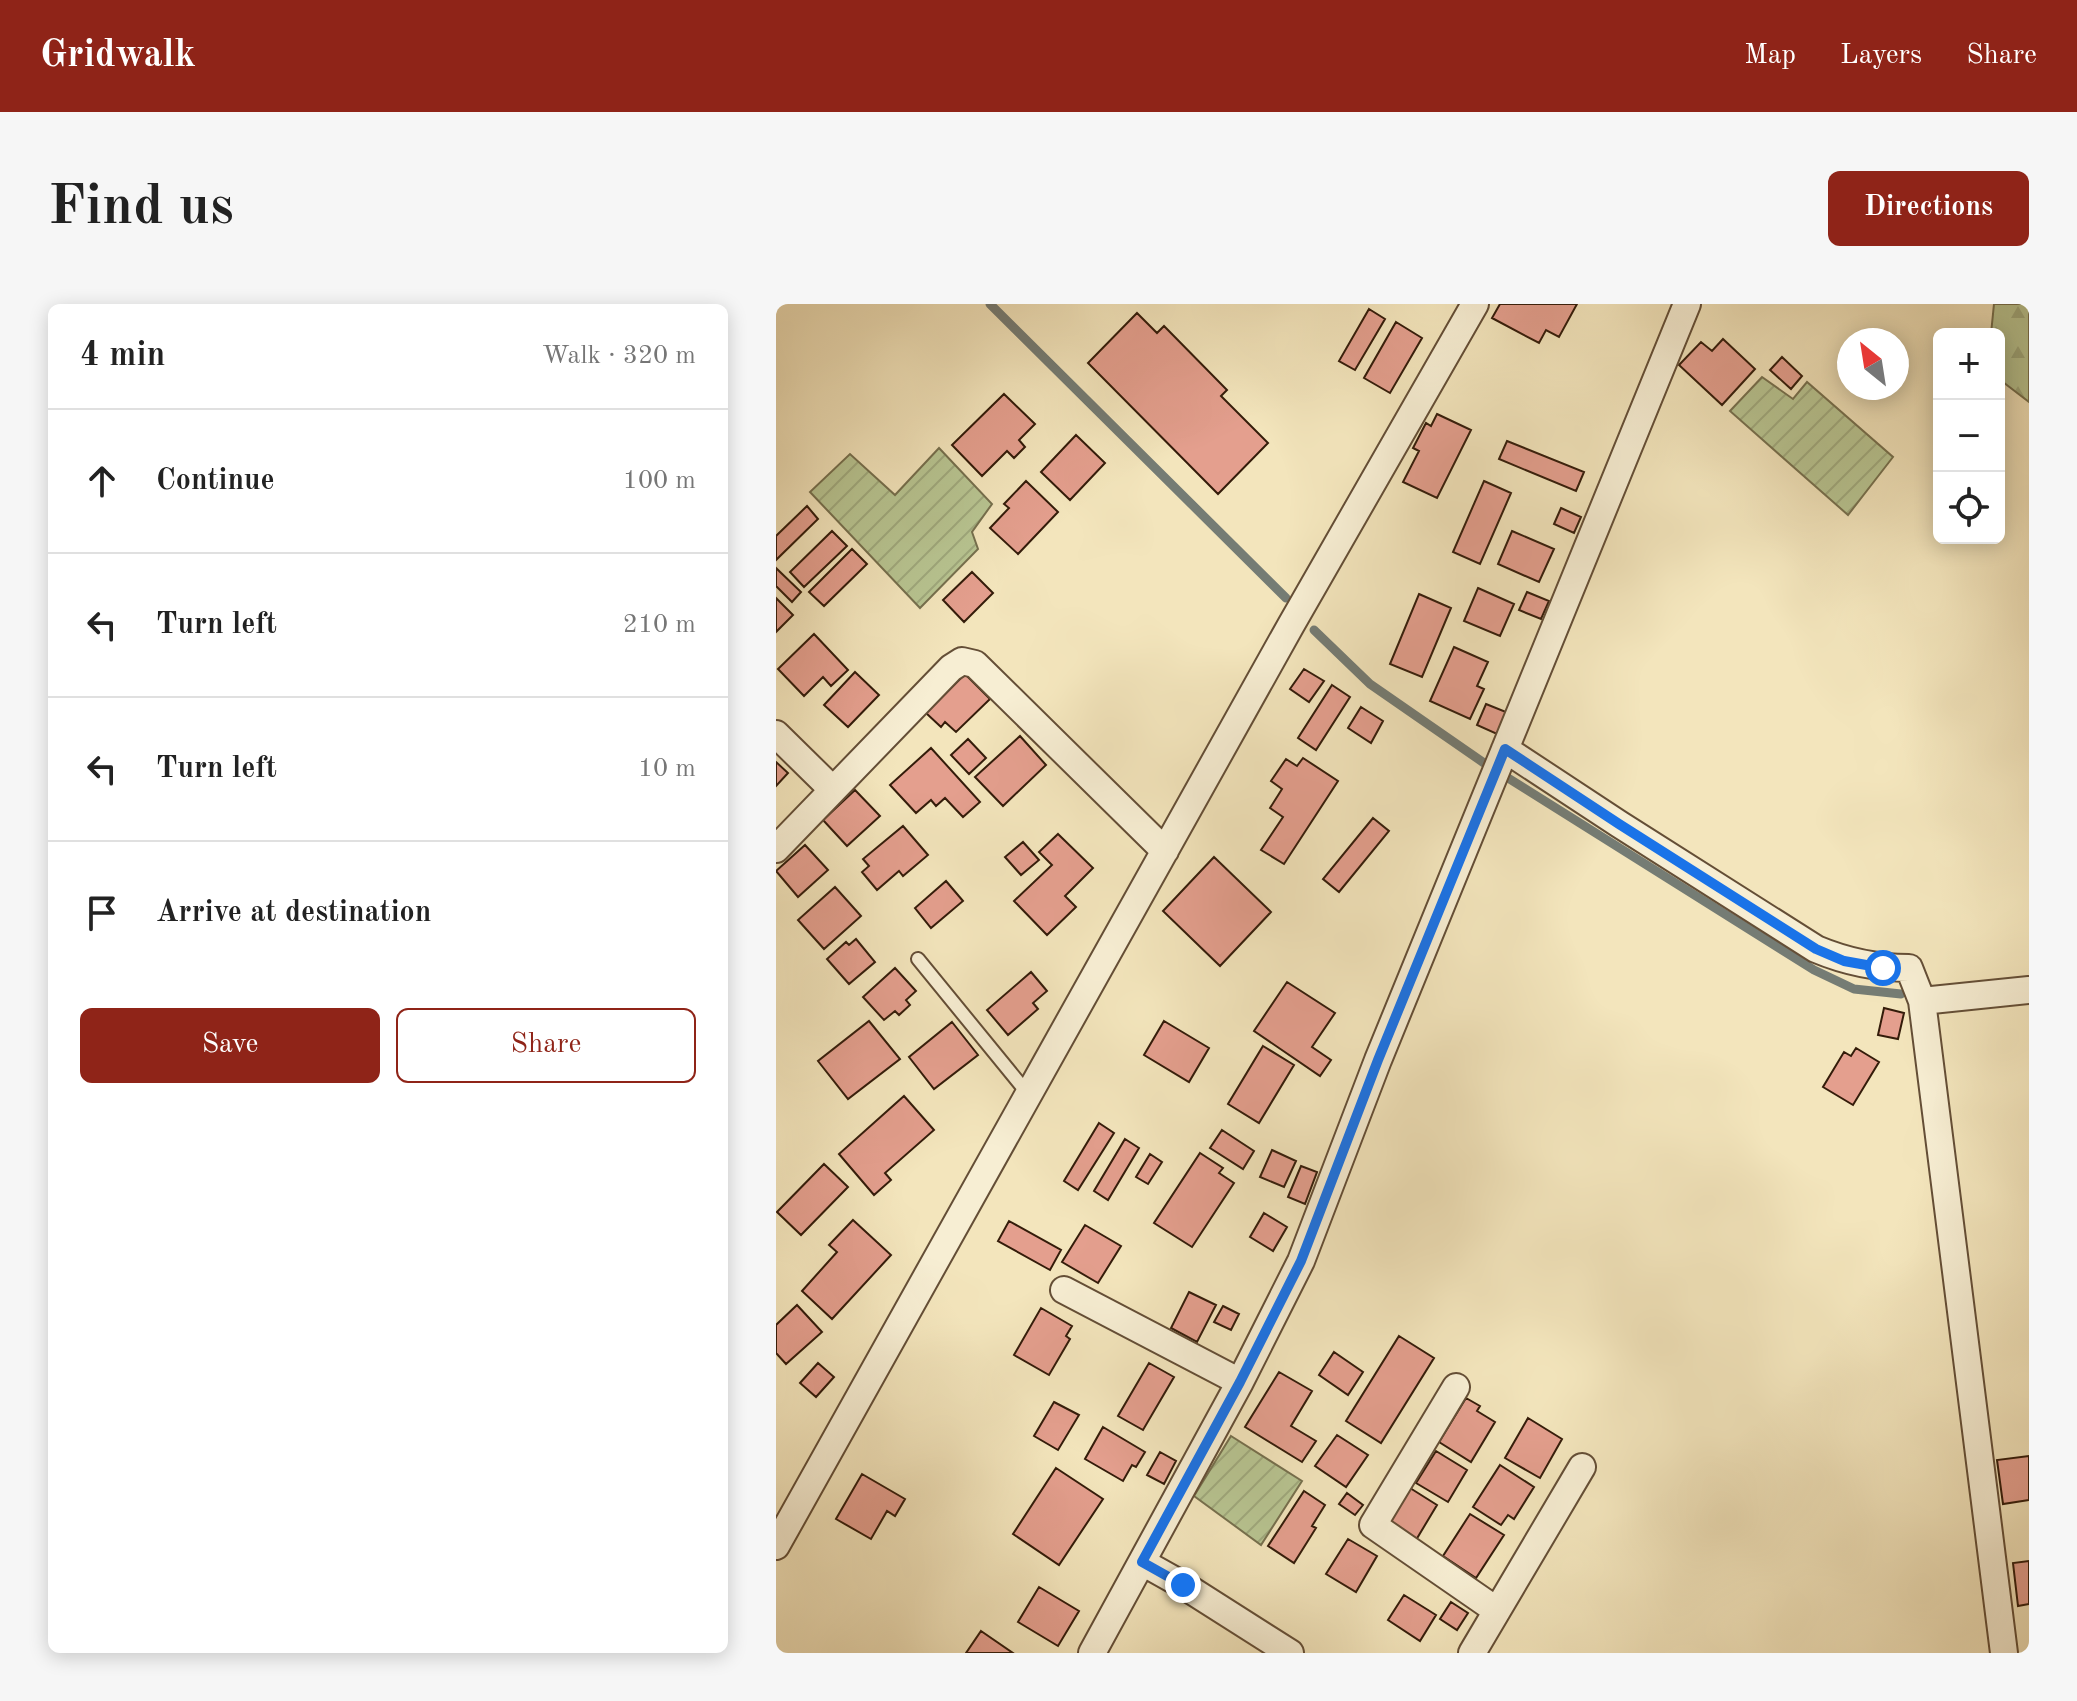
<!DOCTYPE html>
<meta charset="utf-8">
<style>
:root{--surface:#fff;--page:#f6f6f6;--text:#222;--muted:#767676;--line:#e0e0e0;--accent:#8f2418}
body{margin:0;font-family:"Old Standard TT",serif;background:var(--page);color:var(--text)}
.controls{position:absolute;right:24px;top:24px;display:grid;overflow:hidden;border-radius:12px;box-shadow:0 4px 20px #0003}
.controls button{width:72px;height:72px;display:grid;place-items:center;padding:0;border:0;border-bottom:2px solid var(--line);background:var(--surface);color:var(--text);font:40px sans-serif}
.compass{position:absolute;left:1061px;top:24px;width:72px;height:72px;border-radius:50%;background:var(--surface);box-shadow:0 4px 20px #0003;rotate:330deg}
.stop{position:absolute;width:24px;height:24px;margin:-18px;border:6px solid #1a73e8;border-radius:50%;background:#fff}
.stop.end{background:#1a73e8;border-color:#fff;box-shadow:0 2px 8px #0008}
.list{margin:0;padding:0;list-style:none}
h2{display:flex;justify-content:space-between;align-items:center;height:104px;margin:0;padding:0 32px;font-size:34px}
h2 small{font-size:26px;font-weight:400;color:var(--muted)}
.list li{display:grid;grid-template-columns:52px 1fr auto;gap:24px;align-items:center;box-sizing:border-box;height:144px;padding:0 32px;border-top:2px solid var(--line)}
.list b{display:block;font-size:30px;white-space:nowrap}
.list em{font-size:26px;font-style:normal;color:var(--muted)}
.actions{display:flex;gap:16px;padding:24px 32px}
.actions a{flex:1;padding:18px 0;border:2px solid var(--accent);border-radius:12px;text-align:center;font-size:28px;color:var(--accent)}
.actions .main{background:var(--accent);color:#fff}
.icon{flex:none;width:44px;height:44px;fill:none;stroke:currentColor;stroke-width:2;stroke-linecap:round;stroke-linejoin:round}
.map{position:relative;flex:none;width:1253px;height:1349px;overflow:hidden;border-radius:12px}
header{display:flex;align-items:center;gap:48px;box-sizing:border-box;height:112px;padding:0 40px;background:var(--accent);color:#fff}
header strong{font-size:38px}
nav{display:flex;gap:44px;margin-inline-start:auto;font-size:28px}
.intro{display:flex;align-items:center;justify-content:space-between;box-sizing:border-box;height:192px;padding:0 48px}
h1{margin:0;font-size:56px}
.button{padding:20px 36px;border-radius:12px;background:var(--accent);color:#fff;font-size:28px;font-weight:700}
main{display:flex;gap:48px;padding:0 48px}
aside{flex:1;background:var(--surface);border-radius:12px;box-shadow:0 4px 20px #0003}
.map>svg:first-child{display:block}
.forest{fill:url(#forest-firs);stroke:#76704e;stroke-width:2}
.garden{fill:url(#garden-furrows);stroke:#76704e;stroke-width:2}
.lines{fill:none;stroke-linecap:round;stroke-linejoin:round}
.stream{stroke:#757c74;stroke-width:9}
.building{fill:#e49f8e;stroke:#341c0a;stroke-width:2}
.lane-casing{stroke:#644e36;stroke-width:16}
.street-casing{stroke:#644e36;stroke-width:30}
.lane{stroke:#f7eed3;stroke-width:12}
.street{stroke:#f7eed3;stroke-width:26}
.route{stroke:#1a73e8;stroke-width:10}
</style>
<header>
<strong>Gridwalk</strong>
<nav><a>Map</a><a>Layers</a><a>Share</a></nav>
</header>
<div class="intro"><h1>Find us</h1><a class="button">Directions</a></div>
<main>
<aside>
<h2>4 min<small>Walk · 320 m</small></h2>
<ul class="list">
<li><svg class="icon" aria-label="ahead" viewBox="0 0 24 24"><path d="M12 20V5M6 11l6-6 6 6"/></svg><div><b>Continue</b></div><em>100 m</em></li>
<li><svg class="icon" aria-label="left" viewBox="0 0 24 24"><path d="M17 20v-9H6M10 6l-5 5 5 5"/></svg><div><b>Turn left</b></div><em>210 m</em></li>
<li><svg class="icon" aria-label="left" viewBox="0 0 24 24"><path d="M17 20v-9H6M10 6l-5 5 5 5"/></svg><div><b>Turn left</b></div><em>10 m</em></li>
<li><svg class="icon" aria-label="arrive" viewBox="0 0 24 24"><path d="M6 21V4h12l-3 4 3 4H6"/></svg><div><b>Arrive at destination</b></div></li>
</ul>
<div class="actions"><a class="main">Save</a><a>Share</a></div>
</aside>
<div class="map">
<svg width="1253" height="1349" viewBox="0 0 1253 1349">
<defs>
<pattern id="forest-firs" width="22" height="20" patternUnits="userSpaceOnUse" patternTransform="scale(2)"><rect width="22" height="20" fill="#b8c592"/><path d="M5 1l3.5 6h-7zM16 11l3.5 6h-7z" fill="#9fa97d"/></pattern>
<pattern id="garden-furrows" width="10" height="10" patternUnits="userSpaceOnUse" patternTransform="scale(2)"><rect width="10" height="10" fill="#b8c592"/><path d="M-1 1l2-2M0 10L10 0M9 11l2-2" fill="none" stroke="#9fa97d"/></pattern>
</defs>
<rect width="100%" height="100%" fill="#f3e5bc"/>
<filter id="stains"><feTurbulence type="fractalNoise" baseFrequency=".0025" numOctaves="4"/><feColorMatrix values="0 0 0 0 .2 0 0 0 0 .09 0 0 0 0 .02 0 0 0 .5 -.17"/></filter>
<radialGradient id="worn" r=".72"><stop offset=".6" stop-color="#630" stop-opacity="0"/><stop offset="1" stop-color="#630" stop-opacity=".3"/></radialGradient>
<path class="forest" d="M1218,0H1253V98L1223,75V30H1215Z"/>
<path class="garden" d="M986,73L1017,95L1031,78L1117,153L1072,211L954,107Z
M163,144L216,200L196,228L202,245L144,304L34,188L74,150L119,191Z
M455,1132L526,1177L485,1241L418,1192Z"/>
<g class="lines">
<path class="stream" d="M214,0L510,294
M538,326L594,380L708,459
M732,474L1038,666L1078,685L1125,690"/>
</g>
<path class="building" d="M724,0H801L783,33L770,26L763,39L716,14Z
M593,5L609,15L579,66L563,57Z
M361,9L381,29L388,22L451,86L445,92L492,139L442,190L312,59Z
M620,18L646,34L614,89L588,74Z
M947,35L979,65L946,101L903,61L925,38L936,47Z
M1006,53L1026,72L1015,85L994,66Z
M228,90L259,120L243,136L249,143L238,154L231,147L206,172L176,141Z
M661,110L695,126L661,194L627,178L643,147L637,144L650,119L655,122Z
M300,131L329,159L294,196L265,168Z
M731,137L808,168L800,187L723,155Z
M250,177L282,208L242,250L214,224L233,204L228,200Z
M708,177L735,189L704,260L677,248Z
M31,202L42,215L0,256V232Z
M785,204L805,213L798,229L778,220Z
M56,227L71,242L28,283L14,268Z
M736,227L778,245L763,278L722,260Z
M76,245L91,260L48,302L33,288Z
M0,264L25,288L16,298L0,282Z
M196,268L217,289L188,318L167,296Z
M702,284L738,300L724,332L688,317Z
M751,288L773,297L765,315L743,306Z
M643,290L675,304L646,373L614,360Z
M0,294L17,311L0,328Z
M38,330L72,366L55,382L47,373L28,392L2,365Z
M678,343L712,358L701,382L708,385L694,415L654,397Z
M528,365L548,377L533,398L514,385Z
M79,368L103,391L72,423L48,401Z
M189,370L214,395L180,428L169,418L165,423L150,409Z
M556,381L574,393L540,446L522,434Z
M710,400L730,408L721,430L701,421Z
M585,403L607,417L595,439L572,424Z
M244,432L270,461L227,502L199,473Z
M192,435L210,454L193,470L175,451Z
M155,444L204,498L187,513L169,494L160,502L155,496L140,509L114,481Z
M527,454L562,477L508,560L485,546L507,513L494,504L506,485L495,477L510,455L521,462Z
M0,458L12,469L0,482Z
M79,486L104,512L71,542L47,516Z
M597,514L613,527L563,588L547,575Z
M127,522L152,551L127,572L123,567L101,586L86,568L93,562L87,555Z
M282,530L317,564L289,592L300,603L271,631L238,597L276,561L263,548Z
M247,538L263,556L245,571L229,553Z
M29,541L52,566L22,593L0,567Z
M438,553L495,608L444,662L387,607Z
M170,577L187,597L155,624L139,604Z
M59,583L85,612L48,645L22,616Z
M80,635L99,658L73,680L51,655L70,638L73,641Z
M119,664L140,687L130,696L134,701L123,711L119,707L108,716L87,693Z
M255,668L271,687L257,699L262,705L232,731L211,706Z
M511,678L559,709L536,743L555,756L544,772L478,727Z
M1108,704L1128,709L1122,735L1102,731Z
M93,717L124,755L72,795L42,757Z
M388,717L433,744L413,778L368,751Z
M176,718L202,751L158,785L133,753Z
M487,742L518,761L483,819L452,800Z
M1080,744L1103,758L1077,801L1047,783L1068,748L1075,752Z
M128,792L158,826L109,869L115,876L98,891L63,850Z
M323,819L338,829L302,886L288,877Z
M446,826L478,847L467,865L434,844Z
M349,835L363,844L332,896L318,887Z
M496,846L520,857L508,883L484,873Z
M424,849L447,864L443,869L458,879L416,943L378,919Z
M374,850L386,858L372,880L360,873Z
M48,860L72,883L25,931L1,908Z
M525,862L541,868L529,900L512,893Z
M488,909L511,923L497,947L474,933Z
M77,916L115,951L56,1015L26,987L61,948L53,941Z
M233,917L285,946L274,966L222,937Z
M309,921L345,942L322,979L286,958Z
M413,988L440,1001L421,1038L395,1024Z
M21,1001L46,1028L10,1060L0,1049V1021Z
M447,1002L463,1010L455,1026L438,1018Z
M265,1004L296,1022L290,1032L294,1035L273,1071L238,1051Z
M623,1032L658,1054L605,1139L570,1117Z
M558,1048L587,1068L572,1091L543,1071Z
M42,1059L58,1073L40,1093L24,1079Z
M373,1059L398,1073L367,1126L342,1112Z
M503,1068L536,1087L515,1122L540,1137L526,1158L469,1123Z
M690,1094L704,1102L701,1107L719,1118L695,1158L663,1138Z
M278,1098L303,1111L282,1146L258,1132Z
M752,1114L786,1135L764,1174L729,1154Z
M327,1123L369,1148L360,1163L356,1161L347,1177L309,1155Z
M561,1131L592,1151L570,1183L539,1162Z
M660,1147L691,1166L672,1198L640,1179Z
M384,1148L400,1157L388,1180L371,1171Z
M1253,1152V1196L1227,1200L1221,1156Z
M724,1161L758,1183L738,1215L732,1211L725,1221L697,1203Z
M280,1164L327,1195L283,1261L237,1230Z
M86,1170L129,1195L119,1212L111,1207L95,1235L60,1215Z
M634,1184L661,1201L640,1236L612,1219Z
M528,1187L549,1201L536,1222L540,1224L518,1259L492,1242Z
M571,1189L587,1201L579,1211L563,1200Z
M694,1210L728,1231L700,1274L667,1252Z
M572,1235L601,1252L580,1288L550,1270Z
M1253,1257V1300L1242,1302L1237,1259Z
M263,1283L303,1307L282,1342L242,1318Z
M628,1291L660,1311L644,1337L612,1316Z
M675,1298L692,1309L681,1326L664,1315Z
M205,1327L237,1349H190Z"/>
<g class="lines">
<defs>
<path id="lane" d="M142,655L253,791"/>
<path id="street" d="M0,430L57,486
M729,445L843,520L1040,645C1071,658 1099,664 1133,664L1146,697L1228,1349
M0,545L175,364L186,357L199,360L389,547
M1146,697L1253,686
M288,986L464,1078
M680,1083L597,1221L720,1306
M0,1242L515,321L699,0
M366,1258L407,1281L514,1349
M316,1349L464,1078L525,957L602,756L911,0
M696,1349L806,1163"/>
</defs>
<use href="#lane" class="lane-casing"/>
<use href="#street" class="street-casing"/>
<use href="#lane" class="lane"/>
<use href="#street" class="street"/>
</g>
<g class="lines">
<path class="route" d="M407,1281L366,1258L464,1078L525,957L602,756L729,445L843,520L1040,645L1068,657L1107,664"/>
</g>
<rect width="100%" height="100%" filter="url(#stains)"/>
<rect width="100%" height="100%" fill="url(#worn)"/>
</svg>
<div class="controls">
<button>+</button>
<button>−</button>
<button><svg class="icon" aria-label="locate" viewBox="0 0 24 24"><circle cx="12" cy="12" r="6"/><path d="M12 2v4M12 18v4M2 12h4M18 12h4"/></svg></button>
</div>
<svg class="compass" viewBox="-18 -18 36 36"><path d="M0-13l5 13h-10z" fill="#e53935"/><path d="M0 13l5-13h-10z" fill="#767676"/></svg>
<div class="stop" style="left:1107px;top:664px"></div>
<div class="stop end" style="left:407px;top:1281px"></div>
</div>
</main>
